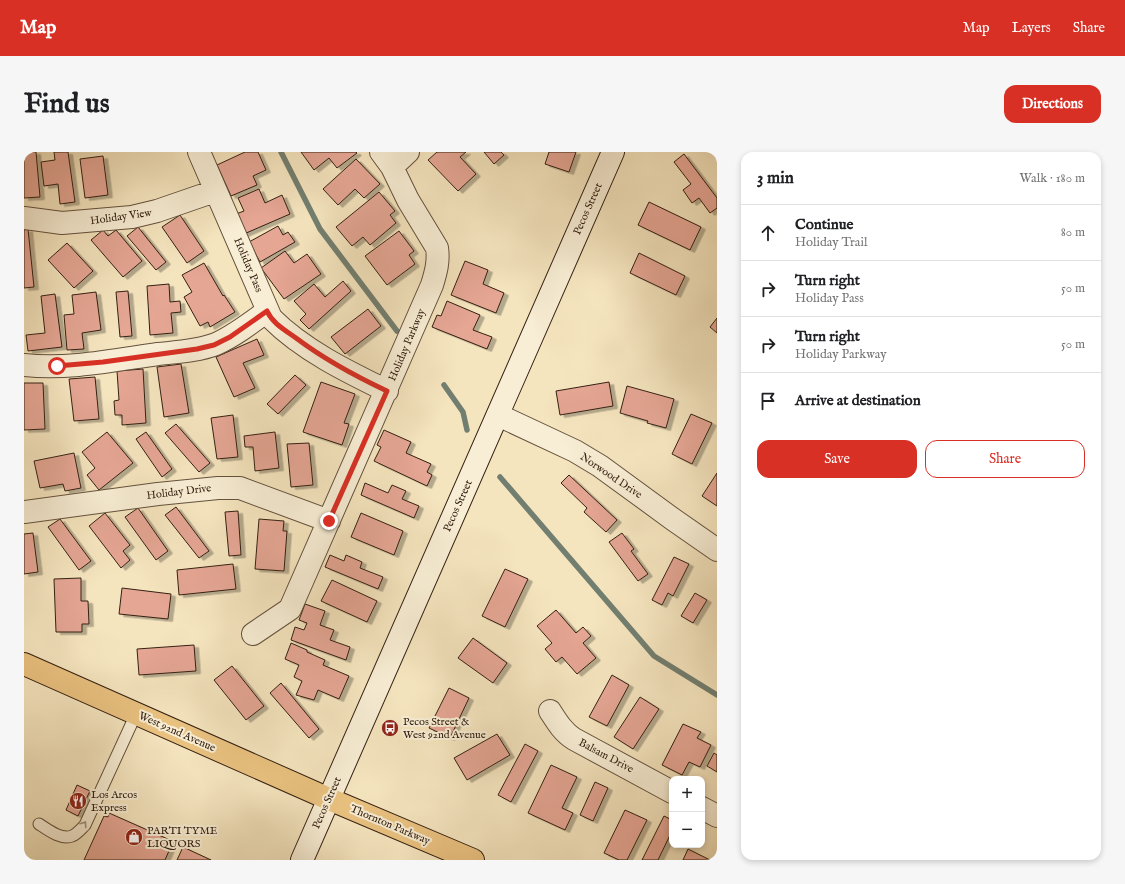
<!DOCTYPE html>
<meta charset="utf-8">
<style>
:root{--surface:#fff;--page:#f6f6f6;--text:#202124;--muted:#757577;--line:#e0e0e0;--accent:#d93025}
body{margin:0;font-family:"IM FELL English",serif;background:var(--page);color:var(--text)}
.controls{position:absolute;right:12px;bottom:12px;display:grid;overflow:hidden;border-radius:8px;box-shadow:0 2px 6px #0003}
.controls button{width:36px;height:36px;display:grid;place-items:center;padding:0;border:0;border-bottom:1px solid var(--line);background:var(--surface);color:var(--text);font:20px sans-serif}
.stop{position:absolute;width:12px;height:12px;margin:-9px;border:3px solid #d93025;border-radius:50%;background:#fff}
.stop.end{background:#d93025;border-color:#fff;box-shadow:0 1px 4px #0008}
.list{margin:0;padding:0;list-style:none}
h2{display:flex;justify-content:space-between;align-items:center;height:52px;margin:0;padding:0 16px;font-size:17px}
h2 small{font-size:13px;font-weight:400;color:var(--muted)}
.list li{display:grid;grid-template-columns:26px 1fr auto;gap:12px;align-items:center;box-sizing:border-box;height:56px;padding:0 16px;border-top:1px solid var(--line)}
.list b{display:block;font-size:15px;white-space:nowrap}
.list p{margin:0;font-size:13px;white-space:nowrap;color:var(--muted)}
.list em{font-size:13px;font-style:normal;color:var(--muted)}
.actions{display:flex;gap:8px;padding:12px 16px}
.actions a{flex:1;padding:9px 0;border:1px solid var(--accent);border-radius:12px;text-align:center;font-size:14px;color:var(--accent)}
.actions .main{background:var(--accent);color:#fff}
.icon{flex:none;width:22px;height:22px;fill:none;stroke:currentColor;stroke-width:2;stroke-linecap:round;stroke-linejoin:round}
.map{position:relative;flex:none;width:693px;height:708px;overflow:hidden;border-radius:12px}
header{display:flex;align-items:center;gap:24px;box-sizing:border-box;height:56px;padding:0 20px;background:var(--accent);color:#fff}
header strong{font-size:19px}
nav{display:flex;gap:22px;margin-inline-start:auto;font-size:14px}
.intro{display:flex;align-items:center;justify-content:space-between;box-sizing:border-box;height:96px;padding:0 24px}
h1{margin:0;font-size:28px}
.button{padding:10px 18px;border-radius:12px;background:var(--accent);color:#fff;font-size:14px;font-weight:700}
main{display:flex;gap:24px;padding:0 24px}
aside{flex:1;background:var(--surface);border-radius:12px;box-shadow:0 2px 6px #0003}
.map>svg:first-child{display:block}
.lines{fill:none;stroke-linecap:round;stroke-linejoin:round}
.stream{stroke:#727f70;stroke-width:5.5}
.building{fill:#e5a694;stroke:#342012;filter:url(#shadow)}
.lane-casing{stroke:#64513d;stroke-width:13}
.street-casing{stroke:#64513d;stroke-width:24}
.secondary-casing{stroke:#342012;stroke-width:24}
.primary-casing{stroke:#342012;stroke-width:24}
.lane{stroke:#f8eed5;stroke-width:11}
.street{stroke:#f8eed5;stroke-width:22}
.secondary{stroke:#f8eed5;stroke-width:22}
.primary{stroke:#eac280;stroke-width:22}
.oneway{stroke:#a0917d}
.route{stroke:#d93025;stroke-width:5}
.labels{text-anchor:middle;dominant-baseline:central;stroke-width:4;stroke-linejoin:round;paint-order:stroke}
.street-label{font-size:11px;fill:#342012;stroke:#f8eed5}
.poi-label{font-size:11px;fill:#342012;stroke:#f8eed5;text-anchor:start}
</style>
<header>
<strong>Map</strong>
<nav><a>Map</a><a>Layers</a><a>Share</a></nav>
</header>
<div class="intro"><h1>Find us</h1><a class="button">Directions</a></div>
<main>
<div class="map">
<svg width="693" height="708" viewBox="0 0 693 708">
<defs>
<filter id="shadow"><feDropShadow dx="4.5" dy="2.5" stdDeviation="0" flood-color="#0004"/></filter>
</defs>
<rect width="100%" height="100%" fill="#f5e5bf"/>
<filter id="stains"><feTurbulence type="fractalNoise" baseFrequency=".005" numOctaves="4"/><feColorMatrix values="0 0 0 0 .2 0 0 0 0 .09 0 0 0 0 .02 0 0 0 .5 -.17"/></filter>
<radialGradient id="worn" r=".72"><stop offset=".6" stop-color="#630" stop-opacity="0"/><stop offset="1" stop-color="#630" stop-opacity=".3"/></radialGradient>
<g class="lines">
<path class="stream" d="M257,0L296,77L373,179
M420,233L439,260L443,278
M476,325L630,504L693,543"/>
</g>
<path class="building" d="M0,0H12L16,45L0,46Z
M30,0H44L51,50L36,52L34,32L20,34L17,10L31,8Z
M221,0H234L242,18L229,24L233,33L207,44L193,13Z
M277,0H332L333,1L313,16L305,6L290,18Z
M413,0H442L436,5L452,22L434,39L404,8Z
M460,0H477L480,3L470,12Z
M525,0H552L545,20L521,12Z
M660,2L693,46V56L686,61L675,46L668,51L659,38L667,32L650,10Z
M79,4L84,43L61,46L56,7Z
M332,7L356,32L340,46L331,37L314,53L299,37Z
M235,37L241,51L258,43L266,62L220,82L212,62L220,59L214,46Z
M355,40L371,59L366,63L372,71L346,93L339,85L328,94L312,75Z
M625,50L677,75L666,98L614,73Z
M156,63L180,99L163,111L138,75Z
M254,74L259,83L264,80L271,90L236,110L225,90Z
M114,75L142,110L132,118L103,84Z
M4,77L10,135L0,136V78Z
M79,78L84,84L92,78L118,109L99,125L67,88Z
M375,79L390,99L385,103L391,112L363,133L341,104Z
M43,91L69,119L50,136L24,108Z
M261,99L270,111L283,102L297,122L260,147L237,116Z
M615,101L661,124L652,143L606,121Z
M441,109L464,118L459,132L480,141L472,161L427,143Z
M180,111L199,144L200,143L211,160L186,175L184,170L176,174L160,145L168,140L158,123Z
M319,129L327,139L285,177L276,168L282,162L270,149L290,132L301,145Z
M145,132L146,150L156,149L157,160L147,161L149,181L126,183L123,134Z
M104,139L108,184L96,185L92,140Z
M72,140L77,178L58,181L60,197L43,198L40,163L50,162L48,143Z
M31,142L38,195L4,199L2,183L21,181L17,144Z
M423,149L456,163L449,178L468,185L463,197L408,175L413,163L417,164Z
M344,157L357,174L321,202L307,185Z
M693,166V181L686,175Z
M233,187L240,203L219,211L231,236L210,245L192,205Z
M157,212L165,261L140,265L133,215Z
M119,217L122,271L98,273V263H91L90,249L95,248L93,219Z
M271,223L282,233L254,262L243,252Z
M71,225L75,267L50,269L45,227Z
M297,230L331,242L320,271L325,272L318,293L279,280Z
M585,230L589,254L536,263L532,239Z
M0,231H19L21,277L0,278Z
M603,234L650,247L642,276L623,271L624,269L596,261Z
M667,262L688,271L668,312L648,302Z
M209,263L214,305L193,307L187,266Z
M152,272L186,311L175,320L141,281Z
M360,278L387,290L382,301L407,312L403,320L408,323L403,334L350,309L357,295L353,293Z
M83,280L109,311L75,338L63,323L71,316L58,300Z
M122,280L148,317L138,325L112,287Z
M251,280L255,316L231,319L229,295H221L220,284Z
M285,291L289,333L267,335L263,292Z
M50,301L57,336L41,339L39,332L16,336L10,309Z
M693,321V354L678,344Z
M545,323L593,368L582,380L560,360L563,356L537,331Z
M341,331L364,341L368,333L382,339L378,347L395,354L390,366L337,343Z
M152,355L185,399L175,406L141,363Z
M114,356L144,399L132,408L101,365Z
M214,359L217,403L205,404L201,360Z
M81,361L106,393L99,399L106,408L97,416L65,374Z
M337,361L379,379L370,403L327,385Z
M36,367L67,409L55,418L24,375Z
M235,367L260,369L259,379H263L260,419L231,417Z
M9,381L14,420L0,422V382Z
M598,381L610,397L607,399L624,422L614,429L585,390Z
M306,403L320,409L322,403L338,410L336,416L359,425L354,437L301,415Z
M650,405L665,412L649,444L644,441L638,453L628,448Z
M209,412L212,437L155,443L153,418Z
M481,417L504,427L481,475L458,464Z
M57,426V449H64L65,472H58V480H32L30,427Z
M308,428L353,449L343,470L297,449Z
M98,436L147,442L144,467L95,462Z
M671,441L683,448L669,471L657,464Z
M281,452L301,459L296,473L310,478L306,488L326,495L322,508L267,488L271,475L280,478L283,471L275,468Z
M532,458L552,481L559,475L567,484L559,491L572,506L553,522L538,505L532,510L521,497L528,491L513,474Z
M449,486L483,511L469,531L434,506Z
M267,491L283,498V500L301,508L299,513L325,524L315,547L294,538L290,548L272,543L278,529L270,525L275,513L261,507Z
M170,493L172,519L115,523L113,497Z
M208,514L240,554L222,568L190,528Z
M588,523L605,533L583,574L565,565Z
M257,531L295,577L285,586L246,541Z
M425,536L445,546L426,586L405,576Z
M616,545L635,557L609,597L590,585Z
M659,572L677,580L673,586L687,593L676,615L665,610L658,623L638,613Z
M473,582L486,603L443,628L430,606Z
M501,592L514,599L487,650L474,643Z
M690,601L693,603V620L683,614Z
M527,613L553,625L538,656L549,661L541,678L504,661Z
M571,630L584,636L569,669L556,663Z
M53,633L66,639L54,664L42,658Z
M601,658L623,668L603,708H595L580,701Z
M85,661L146,688L144,690L148,692L141,708H60L80,664L84,665Z
M640,664L648,668V679L634,708H618Z
M159,695L187,708H153Z
M664,697L686,708H659Z"/>
<g class="lines">
<defs>
<path id="lane" d="M15,672C24,678 37,688 48,684C53,682 57,677 61,673L112,562"/>
<path id="street" d="M175,0L247,166C279,198 322,219 363,239
M368,15L384,0
M0,66L38,71L108,65L133,59L191,39
M0,213C44,218 91,208 134,202C153,200 174,199 192,192C210,184 227,171 243,159
M474,263L551,299L576,314L650,368L693,398
M0,360L134,342L194,336H216L305,369
M229,482L266,457L408,133C412,120 415,109 413,96L384,48L368,15L357,0
M526,559C533,570 539,580 550,587L648,640
M678,656L693,664"/>
<path id="secondary" d="M278,708L589,0"/>
<path id="primary" d="M0,512L305,647L449,708"/>
</defs>
<use href="#lane" class="lane-casing"/>
<use href="#street" class="street-casing"/>
<use href="#secondary" class="secondary-casing"/>
<use href="#primary" class="primary-casing"/>
<use href="#lane" class="lane"/>
<use href="#street" class="street"/>
<use href="#secondary" class="secondary"/>
<use href="#primary" class="primary"/>
</g>
<defs><path id="oneway-chevron" d="M-2-3.5L2.5 0L-2 3.5" fill="none" stroke-width="1.6" stroke-linecap="round" stroke-linejoin="round"/></defs>
<use class="oneway" href="#oneway-chevron" transform="translate(60 672) rotate(-56)"/>
<g class="lines">
<path class="route" d="M33,214L79,210L173,197L190,193L206,185L243,159C249,172 261,178 272,186C300,207 331,224 363,239L305,369"/>
</g>
<defs>
<symbol id="bus-disc" viewBox="-11 -11 22 22"><circle r="9.5" fill="#8f2418" stroke="#f8eed5"/><path d="M-5-6H5V4H4V6H2V4H-2V6H-4V4H-5ZM-3.5-4V0h7V-4ZM-3.5 1.2v1.5H-2V1.2ZM2 1.2v1.5H3.5V1.2Z" fill="#fff"/></symbol>
<symbol id="restaurant-disc" viewBox="-11 -11 22 22"><circle r="9.5" fill="#8f2418" stroke="#f8eed5"/><path d="M-5-6h1v4h1v-4h1v4h1v-4h1v5L-1.5 .5V6h-2V.5L-5-1ZM5-6V6H3V1.5H1.5Q1.5-4 5-6Z" fill="#fff"/></symbol>
<symbol id="shop-disc" viewBox="-11 -11 22 22"><circle r="9.5" fill="#8f2418" stroke="#f8eed5"/><path d="M-5-2.5h2.3a2.7 3.5 0 0 1 5.4 0H5L5.5 6h-11ZM-1.5-2.5h3a1.5 2.3 0 0 0-3 0Z" fill="#fff"/></symbol>
</defs>
<g fill-rule="evenodd">
<use href="#bus-disc" x="356" y="566" width="20" height="20"/>
<use href="#restaurant-disc" x="44" y="639" width="20" height="20"/>
<use href="#shop-disc" x="100" y="675" width="20" height="20"/>
</g>
<g class="labels">
<g class="street-label">
<text transform="translate(564 57) rotate(-66)">Pecos Street</text>
<text transform="translate(97 65) rotate(-8)">Holiday View</text>
<text transform="translate(224 113) rotate(67)">Holiday Pass</text>
<text transform="translate(383 193) rotate(-67)">Holiday Parkway</text>
<text transform="translate(587 324) rotate(34)">Norwood Drive</text>
<text transform="translate(155 340) rotate(-7)">Holiday Drive</text>
<text transform="translate(434 354) rotate(-66)">Pecos Street</text>
<text transform="translate(153 580) rotate(24)">West 92nd Avenue</text>
<text transform="translate(582 604) rotate(28)">Balsam Drive</text>
<text transform="translate(303 651) rotate(-66)">Pecos Street</text>
<text transform="translate(366 673) rotate(23)">Thornton Parkway</text>
</g>
<g class="poi-label">
<text x="379" y="570">Pecos Street &amp;<tspan x="379" dy="13">West 92nd Avenue</tspan></text>
<text x="67" y="643">Los Arcos<tspan x="67" dy="13">Express</tspan></text>
<text x="123" y="679">PARTI TYME<tspan x="123" dy="13">LIQUORS</tspan></text>
</g>
</g>
<rect width="100%" height="100%" filter="url(#stains)"/>
<rect width="100%" height="100%" fill="url(#worn)"/>
</svg>
<div class="controls">
<button>+</button>
<button>−</button>
</div>
<div class="stop" style="left:33px;top:214px"></div>
<div class="stop end" style="left:305px;top:369px"></div>
</div>
<aside>
<h2>3 min<small>Walk · 180 m</small></h2>
<ul class="list">
<li><svg class="icon" aria-label="ahead" viewBox="0 0 24 24"><path d="M12 20V5M6 11l6-6 6 6"/></svg><div><b>Continue</b><p>Holiday Trail</p></div><em>80 m</em></li>
<li><svg class="icon" aria-label="right" viewBox="0 0 24 24"><path d="M7 20v-9h11M14 6l5 5-5 5"/></svg><div><b>Turn right</b><p>Holiday Pass</p></div><em>50 m</em></li>
<li><svg class="icon" aria-label="right" viewBox="0 0 24 24"><path d="M7 20v-9h11M14 6l5 5-5 5"/></svg><div><b>Turn right</b><p>Holiday Parkway</p></div><em>50 m</em></li>
<li><svg class="icon" aria-label="arrive" viewBox="0 0 24 24"><path d="M6 21V4h12l-3 4 3 4H6"/></svg><div><b>Arrive at destination</b></div></li>
</ul>
<div class="actions"><a class="main">Save</a><a>Share</a></div>
</aside>
</main>
